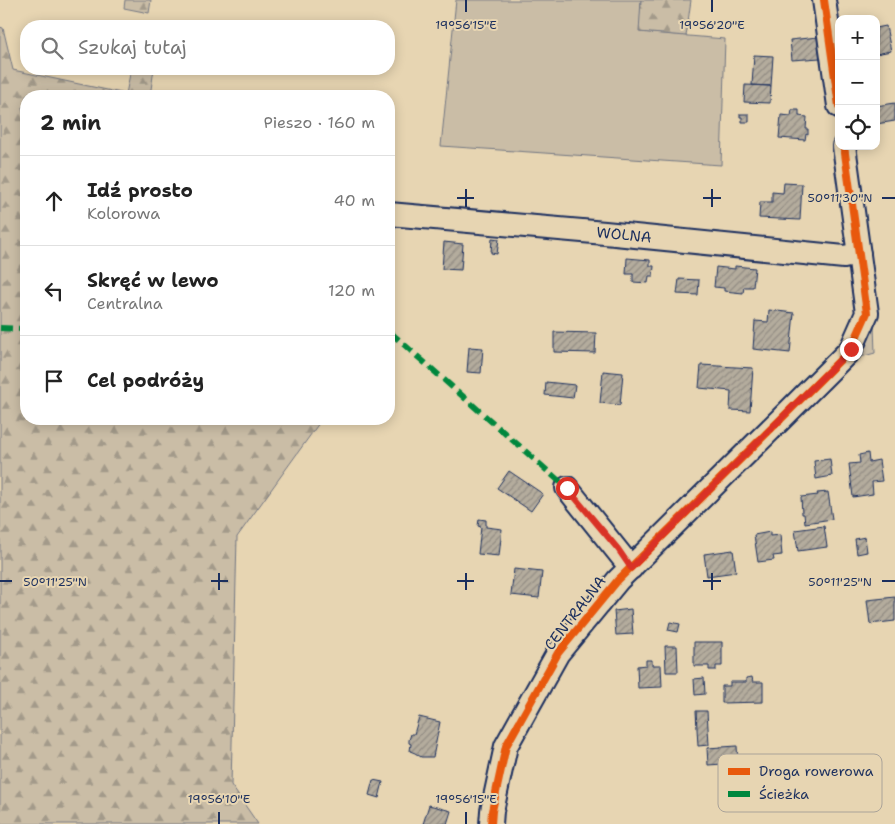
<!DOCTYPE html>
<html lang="pl">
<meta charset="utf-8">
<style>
:root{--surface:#fff;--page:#f6f6f6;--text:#222;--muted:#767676;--line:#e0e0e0}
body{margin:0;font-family:"Shantell Sans",sans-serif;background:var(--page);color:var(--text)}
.controls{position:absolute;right:15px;top:15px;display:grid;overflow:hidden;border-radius:10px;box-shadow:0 2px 12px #0003}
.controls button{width:45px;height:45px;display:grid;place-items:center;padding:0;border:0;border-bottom:1px solid var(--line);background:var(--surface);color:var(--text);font:25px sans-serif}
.stop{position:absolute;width:15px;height:15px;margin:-11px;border:4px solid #d93025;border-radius:50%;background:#fff}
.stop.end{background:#d93025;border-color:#fff;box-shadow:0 1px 5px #0008}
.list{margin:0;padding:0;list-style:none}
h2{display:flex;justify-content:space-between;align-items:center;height:65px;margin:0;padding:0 20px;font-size:21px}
h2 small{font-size:16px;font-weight:400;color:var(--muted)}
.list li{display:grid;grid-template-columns:32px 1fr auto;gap:15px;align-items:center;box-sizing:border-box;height:90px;padding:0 20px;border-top:1px solid var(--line)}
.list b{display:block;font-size:19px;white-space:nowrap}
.list p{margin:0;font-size:16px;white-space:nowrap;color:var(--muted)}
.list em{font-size:16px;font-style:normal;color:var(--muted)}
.icon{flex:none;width:28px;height:28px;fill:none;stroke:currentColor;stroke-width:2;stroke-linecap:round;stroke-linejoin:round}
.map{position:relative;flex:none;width:895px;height:824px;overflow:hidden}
.search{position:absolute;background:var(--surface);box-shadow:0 2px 12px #0003;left:20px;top:20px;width:375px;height:55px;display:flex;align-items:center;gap:12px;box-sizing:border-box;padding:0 18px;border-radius:20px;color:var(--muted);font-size:19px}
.panel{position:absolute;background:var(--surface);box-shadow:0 2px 12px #0003;left:20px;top:90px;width:375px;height:335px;border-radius:20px}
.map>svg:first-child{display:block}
.green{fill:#cabda6;stroke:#727682}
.forest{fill:url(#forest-firs);stroke:#727682}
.building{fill:url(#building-hatch);stroke:#1b2f5e}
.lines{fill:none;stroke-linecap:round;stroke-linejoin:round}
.minor-casing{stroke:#1b2f5e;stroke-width:26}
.minor{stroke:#e7d5b2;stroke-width:22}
.quiet{stroke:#00873e;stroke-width:6;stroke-dasharray:12 6;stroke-linecap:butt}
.cycleway-casing{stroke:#e7d5b2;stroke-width:11}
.cycleway{stroke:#e8590c;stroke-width:8}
.route{stroke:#d93025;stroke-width:6}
.ticks{fill:none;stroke:#1b2f5e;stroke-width:2}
.labels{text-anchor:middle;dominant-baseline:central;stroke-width:4;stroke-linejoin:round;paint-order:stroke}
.street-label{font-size:15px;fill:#1b2f5e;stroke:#e7d5b2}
.key{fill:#e7d5b2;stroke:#aaa399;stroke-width:1}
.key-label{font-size:14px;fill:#1b2f5e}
.ticks-label{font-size:12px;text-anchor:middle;fill:#1b2f5e;stroke:#e7d5b2;stroke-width:4;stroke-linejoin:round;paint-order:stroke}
</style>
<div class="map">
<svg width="895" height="824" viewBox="0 0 895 824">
<defs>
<pattern id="forest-firs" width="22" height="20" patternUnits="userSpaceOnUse" patternTransform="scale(1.25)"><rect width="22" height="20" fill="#cabda6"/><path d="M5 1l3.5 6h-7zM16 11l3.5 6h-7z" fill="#a39a8a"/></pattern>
<pattern id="building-hatch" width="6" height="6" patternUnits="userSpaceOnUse" patternTransform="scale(1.25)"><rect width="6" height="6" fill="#b4ac9d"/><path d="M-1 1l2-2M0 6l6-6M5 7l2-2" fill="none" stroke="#928c83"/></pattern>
</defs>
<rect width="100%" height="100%" fill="#e7d5b2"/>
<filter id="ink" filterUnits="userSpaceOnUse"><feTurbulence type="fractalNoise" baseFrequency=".02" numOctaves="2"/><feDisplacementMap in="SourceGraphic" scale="10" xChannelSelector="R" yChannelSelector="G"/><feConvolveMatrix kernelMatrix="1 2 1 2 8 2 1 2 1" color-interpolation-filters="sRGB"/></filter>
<g filter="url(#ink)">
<path class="green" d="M456,0H641L640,32L725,39L721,165L441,146Z
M868,325H874L875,353L857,358Z"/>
<path class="forest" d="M125,0H151L149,13L124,8Z
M641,0H691L686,36L639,32Z
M0,27L3,28L13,70L126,94L131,69H154L150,96H26V107H22L26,125V419H322L237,537L231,785L258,824H0Z"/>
<path class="building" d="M886,26L891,51L876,54V28Z
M818,37L820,58L792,60L790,40Z
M754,55L773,56L771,86L752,85Z
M745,85L771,86L770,103L744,102Z
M895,103V121L876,124V106Z
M792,110H799V116L807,117L806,129H808V135L806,134L805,140L779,138L781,115L791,116Z
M740,114H749V122H742V117H740Z
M784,183L802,184L800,220L759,218L760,202H772V192L783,193Z
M492,238L499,239L497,254L491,253Z
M444,242L463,244L461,270L442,269Z
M627,258L650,260V266H654L653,276H649L648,283L633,282V274H626Z
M735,266L755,268L753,287H744L743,293L724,291V288L714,287L716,267L735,269Z
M679,279L699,280L698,295L677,294Z
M769,310L794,313L790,353L753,349L755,321L768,322Z
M554,332L596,333L595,353L554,352Z
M469,347L483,348L481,373L467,372Z
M701,365L753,368L750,411L730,410L731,391L699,388Z
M603,371L623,373L620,405L600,403Z
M546,382L575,385L573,398L545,395Z
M868,453L869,462L879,460L882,481L872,482L873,494L853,497L849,464L860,463L859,455Z
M830,459L832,476L816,479L814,461Z
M509,471L543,494L531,511L497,488Z
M828,492L832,519L805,523L804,514H802L801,497L818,495L817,493Z
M479,519L486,520V527L502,529L499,556L478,554L481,527L478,526Z
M824,526L827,547L798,551L795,530Z
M770,532V536L780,535L782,555L773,556L774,560L758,562L754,535Z
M865,537L867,552L857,554L855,539Z
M733,550L736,572L707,576L704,554Z
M514,569L542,572L539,598L511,595Z
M895,597V621L870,624L867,600Z
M631,609L633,634L616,635L614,611Z
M670,622L680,624L678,632L668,630Z
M694,642H722V666H716V670H709V666H694Z
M665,646H677L678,672H666Z
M646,660H652V665H661L662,687L638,688L637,666L646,665Z
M752,677L753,682H763V702L722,703V686H730V682H746V678Z
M704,678L705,694L695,695L694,679Z
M696,711H707L709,745L698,746Z
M419,717L440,722L433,757H421L415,753L410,751L411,744L409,743V740L411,734H414Z
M737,746L738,763L708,765L707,748Z
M373,780L383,782L379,798L369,795Z
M429,805L451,811L447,824H423Z"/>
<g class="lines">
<defs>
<g id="minor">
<path d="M824,0L839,106"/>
<path id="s1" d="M389,214L605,233L844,257L859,254"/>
<path d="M567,488L631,568"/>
<path d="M491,824L492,811L506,746L558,653L618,580L781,419L851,349L867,313L844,146"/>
</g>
</defs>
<use href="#minor" class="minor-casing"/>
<use href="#minor" class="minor"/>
<path class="quiet" d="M0,328L26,329
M389,335L392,334L567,488"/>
<defs>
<path id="cycleway" d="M824,0L839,106
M491,824L492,811L506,746L558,653L618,580L781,419L851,349L867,313L844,146"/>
</defs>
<use href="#cycleway" class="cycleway-casing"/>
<use href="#cycleway" class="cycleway"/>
</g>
</g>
<g class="lines" filter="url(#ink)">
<path class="route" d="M567,488L618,549L631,568L851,349"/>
</g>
<path class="ticks" d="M466,0V12M712,0V12M466,189V207M712,189V207M457,198H474M703,198H721M882,198H895M219,573V590M466,573V590M712,573V590M0,581H12M211,581H228M457,581H474M703,581H721M882,581H895M219,812V824M466,812V824"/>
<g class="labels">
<g class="street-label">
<text stroke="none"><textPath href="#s1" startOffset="236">WOLNA</textPath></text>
<text transform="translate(575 613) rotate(-52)">CENTRALNA</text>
</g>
</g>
<rect x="718" y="754" width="164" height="58" rx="8" class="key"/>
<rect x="728" y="768" width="22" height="7" fill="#e8590c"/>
<rect x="728" y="791" width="22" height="6" fill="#00873e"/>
<g class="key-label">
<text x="759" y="776">Droga rowerowa</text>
<text x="759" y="799">Ścieżka</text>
</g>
<g class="ticks-label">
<text x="466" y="29">19°56'15"E</text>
<text x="712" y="29">19°56'20"E</text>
<text x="840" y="202">50°11'30"N</text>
<text x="55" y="586">50°11'25"N</text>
<text x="840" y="586">50°11'25"N</text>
<text x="219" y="803">19°56'10"E</text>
<text x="466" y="803">19°56'15"E</text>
</g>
</svg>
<div class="controls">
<button>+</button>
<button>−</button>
<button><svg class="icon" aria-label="locate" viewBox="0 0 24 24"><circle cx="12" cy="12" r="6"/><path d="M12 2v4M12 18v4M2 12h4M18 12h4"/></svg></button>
</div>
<div class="stop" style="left:567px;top:488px"></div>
<div class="stop end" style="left:851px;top:349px"></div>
<div class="search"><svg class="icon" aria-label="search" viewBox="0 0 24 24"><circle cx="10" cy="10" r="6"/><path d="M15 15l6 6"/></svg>Szukaj tutaj</div>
<section class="panel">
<h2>2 min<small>Pieszo · 160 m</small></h2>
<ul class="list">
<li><svg class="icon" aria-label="ahead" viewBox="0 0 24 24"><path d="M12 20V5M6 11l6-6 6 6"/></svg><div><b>Idź prosto</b><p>Kolorowa</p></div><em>40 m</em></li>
<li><svg class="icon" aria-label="left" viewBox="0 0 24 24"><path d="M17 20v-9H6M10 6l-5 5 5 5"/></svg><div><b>Skręć w lewo</b><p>Centralna</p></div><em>120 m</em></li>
<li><svg class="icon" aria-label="arrive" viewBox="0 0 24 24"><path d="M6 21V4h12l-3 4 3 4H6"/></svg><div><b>Cel podróży</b></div></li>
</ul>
</section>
</div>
